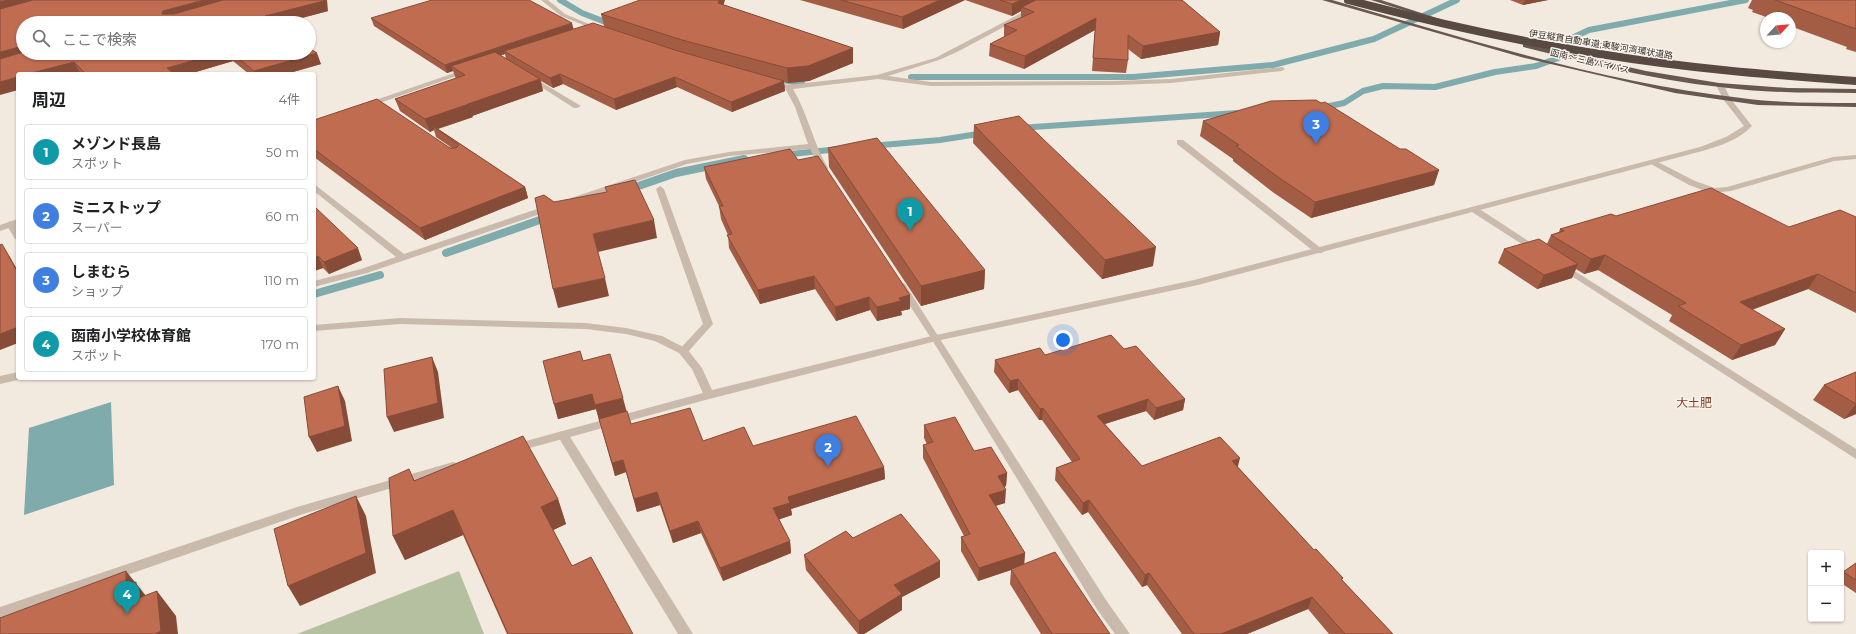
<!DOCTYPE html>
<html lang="ja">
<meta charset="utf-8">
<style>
:root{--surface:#fff;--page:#f6f6f6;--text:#202124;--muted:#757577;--line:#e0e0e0;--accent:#7c3aed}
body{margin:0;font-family:Montserrat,"Noto Sans JP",sans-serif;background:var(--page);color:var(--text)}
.controls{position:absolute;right:12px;bottom:12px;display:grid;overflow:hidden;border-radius:4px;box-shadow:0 1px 3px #0004}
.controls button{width:36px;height:36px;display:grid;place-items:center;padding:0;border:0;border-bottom:1px solid var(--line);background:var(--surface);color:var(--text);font:20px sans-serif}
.compass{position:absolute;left:1760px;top:12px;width:36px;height:36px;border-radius:50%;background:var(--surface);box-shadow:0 1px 3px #0004;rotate:64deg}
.you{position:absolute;left:1063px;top:340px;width:14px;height:14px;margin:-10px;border:3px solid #fff;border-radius:50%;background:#1a73e8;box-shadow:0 0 0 6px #1a73e833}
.badge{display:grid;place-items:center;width:26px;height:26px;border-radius:50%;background:var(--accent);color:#fff;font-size:13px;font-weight:700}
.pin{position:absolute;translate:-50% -33px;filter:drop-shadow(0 1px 2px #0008)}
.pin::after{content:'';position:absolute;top:21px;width:14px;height:12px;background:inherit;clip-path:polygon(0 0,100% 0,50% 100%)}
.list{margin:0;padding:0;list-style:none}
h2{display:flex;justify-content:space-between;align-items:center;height:52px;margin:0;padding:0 16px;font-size:17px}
h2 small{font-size:13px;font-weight:400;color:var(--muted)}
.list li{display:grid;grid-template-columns:26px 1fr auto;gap:12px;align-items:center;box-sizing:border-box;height:56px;margin:0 8px 8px;padding:0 8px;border:1px solid var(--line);border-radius:4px}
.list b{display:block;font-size:15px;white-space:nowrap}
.list p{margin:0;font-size:13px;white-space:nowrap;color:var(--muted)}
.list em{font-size:13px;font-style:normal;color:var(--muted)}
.icon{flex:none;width:22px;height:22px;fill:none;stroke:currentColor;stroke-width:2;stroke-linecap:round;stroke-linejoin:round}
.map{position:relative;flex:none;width:1856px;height:634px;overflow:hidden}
.search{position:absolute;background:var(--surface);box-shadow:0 1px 3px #0004;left:16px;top:16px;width:300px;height:44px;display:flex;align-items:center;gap:10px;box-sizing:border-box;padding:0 14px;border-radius:22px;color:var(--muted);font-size:15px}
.panel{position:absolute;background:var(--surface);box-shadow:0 1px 3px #0004;left:16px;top:72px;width:300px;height:308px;border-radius:4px}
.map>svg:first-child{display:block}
.green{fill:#b5c0a0}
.water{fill:#80abad}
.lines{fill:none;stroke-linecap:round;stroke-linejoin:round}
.stream-far1{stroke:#80abad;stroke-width:6}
.stream{stroke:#80abad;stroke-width:8}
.service{fill:#c9baac;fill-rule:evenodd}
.minor{fill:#c9baac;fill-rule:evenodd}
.tertiary{fill:#c9baac;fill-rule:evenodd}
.trunk{fill:#68584f;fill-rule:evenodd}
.motorway-bridge{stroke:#584942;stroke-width:8}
.wall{fill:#a45d45;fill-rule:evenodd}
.shaded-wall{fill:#864c38}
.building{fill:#bf6c50;stroke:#864c38}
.labels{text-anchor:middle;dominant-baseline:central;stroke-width:3;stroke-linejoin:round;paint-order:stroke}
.far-street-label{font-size:9px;fill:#382f2a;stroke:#f9f3ec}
.quarter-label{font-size:12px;fill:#823e28;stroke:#f9f3ec}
</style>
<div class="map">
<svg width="1856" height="634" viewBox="0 0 1856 634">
<rect width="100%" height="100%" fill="#f2e9df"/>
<path class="green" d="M459,571L484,634H297Z"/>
<path class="water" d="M111,402L114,485L24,515L29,428Z"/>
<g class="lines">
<path class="stream-far1" d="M560,0L582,13L613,25
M911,77H1133L1273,65L1374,39L1457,0
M787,81L802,83
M1320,108L1344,103L1363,91L1383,86L1435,87L1495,72L1536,66L1561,57L1574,37L1589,30L1746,0
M1019,128L1237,113
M870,146L940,140L984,133
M782,155L839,149"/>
<path class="stream" d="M627,190L676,173L744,159
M446,253L551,216
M314,294L380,275"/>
<path class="service" d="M530,78H534L581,106L577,108H574L530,80Z
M1177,140H1183L1322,249L1324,251L1322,253H1316L1177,144Z
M10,221L13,222L18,230V240L15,239L6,224Z"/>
<path class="minor" d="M541,0H548L565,14L601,29L596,30L561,16Z
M1046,0H1054L959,51L939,60L888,76L931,82L1116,81L1171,79L1282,67L1285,69L1282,71L1171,83L1116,85L931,86L878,79L793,89C808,114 813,143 828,168L827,170H821L810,149L729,156L687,164L577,202H571L570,200L571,198L685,160L729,152L808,144L795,107L785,88L769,85V81L788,85L877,75L935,58Z
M466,69L469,71L468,72L371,106H368L364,104Z
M1856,155V159L1834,161L1731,191L1711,193L1689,185L1649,163L1653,161H1656L1695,181L1715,188L1727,187L1833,157Z
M314,184L404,254L546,206L549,205L553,208L552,210L367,273L314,287V281L361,269L396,257L314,191Z
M660,186L664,189L713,324L687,353L683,354L678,351L703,324L656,189Z
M1475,207L1478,208L1542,250L1540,252H1534L1472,212L1471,210Z
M18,219V225L0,231V225Z
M1562,263L1856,449V459L1559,268L1557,266L1559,264Z
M902,283L905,284L1106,600L1130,634H1115L1096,608L931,338L897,286Z
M563,431L567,432L693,634H678L557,435L559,432Z"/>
<path class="tertiary" d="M1717,83H1723L1730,98L1752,126C1740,139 1722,145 1706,150L1198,285L936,341L709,399L515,452L511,451L509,448L511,445L703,393L692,369L679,353L655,341L626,334L586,329L400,324L314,331V325L400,318L586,323L626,328L662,336L687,349L702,368L712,390L936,335L1194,280L1700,147L1726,137L1744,126L1723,99L1716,85Z
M18,372V378L22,379L0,384V376Z
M453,462L457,463L459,466L457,469L303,514L0,619V607L297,507Z"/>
<path class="trunk" d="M1322,0H1332C1466,38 1602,83 1741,98C1779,103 1818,103 1856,103V107L1758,105L1675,93L1521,57Z
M1371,0H1381L1440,19L1435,20Z
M1523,43L1646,71L1719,83L1788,88L1856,89V93C1811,93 1765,93 1720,87C1653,80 1588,63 1523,47Z"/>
<path class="motorway-bridge" d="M1348,0C1431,22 1515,41 1600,54C1685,68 1770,75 1856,81"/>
</g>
<path class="wall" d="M0,0L328,11L283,23H23V53H309L321,64L286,74H249L233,61L189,74H81L80,73L75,74H18Z
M800,0H965L903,29Z
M965,0H1182L1220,32L1218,45L1141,59L1128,49V60L1126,73L1092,71L1095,30L1024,69L989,56L990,44L1004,37V25L1021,18V11L1012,16Z
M1510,0H1548L1523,5Z
M1752,0H1856V52L1846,49L1847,47L1790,26V18H1769L1752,12L1753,10L1748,8Z
M724,5L853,48V63L809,81L788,83L784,82L785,91L732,112L677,87L616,110L563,84L553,88L541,81L543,91L472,116L473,117L438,129L525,187L528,198L425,240L314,157V120L452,148L436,137L434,130L430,132L400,111L395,99L456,79L453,71L447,73L374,26L371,18L573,29L604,26L601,14ZM505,54L506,59L501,55Z
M1203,121L1400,149L1439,170L1434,185L1311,218L1274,193L1233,161V159L1200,136Z
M974,125L1153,266L1102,279L973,143Z
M828,148L985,270L984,289L921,306L829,167Z
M798,160L910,295V309L901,311L902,315L877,321L870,310L836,321L815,289L760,304L729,248L728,235L721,219L719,206L706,179L704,167Z
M314,206L362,260L329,274L323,268L314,271Z
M1616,216L1789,227L1856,217V313L1808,289L1752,310L1785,329L1775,345L1732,360L1669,321L1672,315L1598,270L1584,274L1576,269L1572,278L1537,289L1498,263L1504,249L1547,244L1551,235L1559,232L1560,229Z
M1124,349L1185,399L1183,410L1154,420L1146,411L1105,424L1142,466L1238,467L1314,550L1343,578L1342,580L1393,634H1329L1308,609L1247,634H1182L1147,585L1142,587L1088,512L1082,515L1055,480L1056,468L1072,462L1042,420H1039L1018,390L1009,393L994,372L995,360L1045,355Z
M580,351L583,361L626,411L631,424L703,441L753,446L884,467L885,479L791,509L792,515L779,519L790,541L791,553L723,581L701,533L673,543L660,505L637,512L626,472L615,476L596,409L558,419L554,404Z
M1856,372V414L1844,419L1813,400L1824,385Z
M924,425L974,451L1007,473L1006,486L1004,487L1005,503L995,506L1025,553L1024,564L1110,634H1041L1010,584L1011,570L978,581L961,551V537L964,536L923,458V445L927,444L924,438Z
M409,469L414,480L558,499L566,524L553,530L572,566L633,634H507L463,535L405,560L393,536Z
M853,538L940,561V577L902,597V610L864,634H858L806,570L804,555Z
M1856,563V593L1841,583V574L1843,572Z"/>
<path class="shaded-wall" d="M9,0H58L0,13V2Z
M204,0H245L168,22L162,14L163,11Z
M324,0H327L328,11L283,23H268L265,16Z
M719,0H725L720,17L718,3Z
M940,0H965L903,29L902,17Z
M1021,0H1043L1022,7L1021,11L1012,16V4Z
M1525,0H1548L1523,5Z
M1096,18L1095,30L1024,69L1025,56Z
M572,23L574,31L504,51L505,54L457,70L451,66L453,71L447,73L445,65Z
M1220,32L1218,45L1141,59L1143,46Z
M23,46V53L0,65V52Z
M853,48V63L809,81L788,83L787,68Z
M220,53H230L233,61L189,74H170L167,68Z
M317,53L321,64L286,74H255L254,71Z
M74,62L80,73L75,74H28Z
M560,74L563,84L553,88L550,78Z
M18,77V90L0,95V82Z
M675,77L677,87L616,110L614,99Z
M540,79L543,91L472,116L473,117L437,129L433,126L434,130L430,132L425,119L468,104Z
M784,81L785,91L732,112L731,102Z
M1439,170L1434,185L1311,218L1315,202Z
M525,187L528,198L425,240L420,228Z
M654,220L657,238L598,252L593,234Z
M2,244L10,257L18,271V273Z
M1156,247L1153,266L1102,279L1105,260Z
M358,248L362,260L329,274L324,262Z
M1605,255L1598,270L1584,274L1591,259Z
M318,256L323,268L314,271V258Z
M1578,264L1572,278L1537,289L1544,275Z
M985,270L984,289L921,306V286Z
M1818,274L1808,289L1731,317L1740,302Z
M814,276L815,289L760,304L758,290Z
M605,278L609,296L558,308L553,289Z
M910,295V309L901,311L902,315L877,321V307L899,298Z
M869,297L870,310L836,321L835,307Z
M18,327V343L0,350V334Z
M1785,329L1775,345L1732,360L1741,345Z
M432,357L438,372L444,418L394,432L387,417Z
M1018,379V390L1009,393L1010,381Z
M338,386L345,401L352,441L317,452L309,437Z
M592,394L596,409L558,419L554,404Z
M623,398L627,413L599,420L595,405Z
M1148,399L1146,411L1095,427L1097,416Z
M1185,399L1183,410L1154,420L1156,408Z
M1856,404V414L1844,419Z
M1043,408L1042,420H1039L1040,409Z
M1240,458L1237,470L1232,461Z
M623,460L626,472L615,476L612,463Z
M884,467L885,479L791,509L792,515L775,521L773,508L788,497Z
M1007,473L1006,486L997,489L998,476Z
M1006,490L1005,503L988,508L989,495Z
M657,492L660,505L637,512L634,499Z
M356,496L366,516L376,573L300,606L288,586Z
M558,499L566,524L549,532L541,507Z
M1089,500L1088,512L1082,515L1083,503Z
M453,510L463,535L405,560L393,536Z
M698,521L701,533L673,543L670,531Z
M790,541L791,553L723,581L720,568Z
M1025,553L1024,566L1011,569V570L978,581L979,568Z
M940,561V577L902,597V610L864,634H859V621L894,585Z
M126,571L155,607L156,625L126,585Z
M1149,573L1147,585L1142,587L1145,575Z
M157,591L176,616L178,634H155Z
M1312,597L1308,609L1247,634H1221Z"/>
<path class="building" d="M0,0H9L0,2Z
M33,0H204L163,11L162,14H174L223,0H324V1L265,16L274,23H23V46L0,52V9Z
M432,0H529L572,23L445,65L371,18Z
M640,0H719L718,3L853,48L808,66L787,68L682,40L601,14Z
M841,0H940L902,17Z
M1000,0H1021L1012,4Z
M1036,0H1182L1220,32L1143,46L1128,35V60L1093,58L1096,18L1025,56L990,44L1017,30L1004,25L1034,12L1022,7Z
M1775,0H1856V29Z
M593,23L678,51L784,81L731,102L675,77L614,99L560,74L550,78L504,51Z
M309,48L317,53L254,71L232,53H309Z
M23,52V53H220L167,68L174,74H86L74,62L28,74H18V77L0,82V59Z
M495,52L540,79L468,104H469L425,119L395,99L465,75L451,66Z
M377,99L450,148H456L459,145L433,126L525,187L420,228L314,149V120Z
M1316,100L1321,103L1325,102L1400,149H1406L1439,170L1315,202L1278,177L1236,146L1239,145L1203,121L1271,101Z
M1019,116L1156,247L1105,260L974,125Z
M877,138L985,270L921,286L828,148Z
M790,149L798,160L818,156L910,295L899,298L901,301L877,307L869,297L835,307L814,276L758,290L727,235L732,234L719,206H723L704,167Z
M635,180L654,220L593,234L605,278L553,289L535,198L544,195L554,202L607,192L605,187Z
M1711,188L1789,227L1840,210L1856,217V293L1818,274L1740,302L1785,329L1741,345L1678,306L1686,303L1605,255L1591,259L1551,235L1564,231L1560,229L1611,214L1616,216Z
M314,206L358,248L324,262L318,256L314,258Z
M1539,239L1578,264L1544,275L1504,249Z
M2,244L18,273V292L17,293L18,295V327L0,334V245Z
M1111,335L1124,349L1136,346L1185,399L1156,408L1148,399L1097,416L1142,466L1220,437L1240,458L1232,461L1314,550L1316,549L1343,578L1341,579L1393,634H1345L1312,597L1221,634H1194L1149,573L1145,575L1089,500L1083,503L1056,468L1080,459L1043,408L1040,409L1018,379L1010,381L995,360L1040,348L1045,355Z
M580,351L583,361L610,354L623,398L595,405L592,394L554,404L543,361Z
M432,357L438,403L387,417L384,369Z
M1856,372V404L1824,385Z
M338,386L345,426L309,437L304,397Z
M690,408L703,441L744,427L753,446L856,416L884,467L788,497L790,503L773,508L790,541L720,568L698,521L670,531L657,492L634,499L623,460L612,463L599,419L627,411L631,424Z
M955,417L974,451L991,447L1007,473L998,476L1006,490L989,495L1025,553L979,568L961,537L970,534L923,445L933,442L924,425Z
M523,436L558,499L541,507L572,566L591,557L633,634H508L453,510L393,536L389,478L409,469L414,481Z
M356,496L366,553L288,586L274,529Z
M901,514L940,561L894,585L902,594L859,621L804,555L846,531L853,538Z
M1055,552L1110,634H1052L1011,569Z
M1856,563V580L1843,572Z
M126,571V585L136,582V599L157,591L161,631L155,634H0V618Z"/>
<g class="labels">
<g class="far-street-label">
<text transform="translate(1601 44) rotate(9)">伊豆縦貫自動車道;東駿河湾環状道路</text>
<text transform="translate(1590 61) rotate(13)">函南～三島バイパス</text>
</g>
<g class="quarter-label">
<text x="1694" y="402">大土肥</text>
</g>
</g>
</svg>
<div class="controls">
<button>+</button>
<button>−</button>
</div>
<svg class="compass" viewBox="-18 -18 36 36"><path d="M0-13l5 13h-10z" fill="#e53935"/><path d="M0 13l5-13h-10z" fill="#757577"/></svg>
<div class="you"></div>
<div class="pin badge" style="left:910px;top:231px;background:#0f9aa8">1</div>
<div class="pin badge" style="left:828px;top:467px;background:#3f7fe0">2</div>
<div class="pin badge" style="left:1316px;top:144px;background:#3f7fe0">3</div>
<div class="pin badge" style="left:127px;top:614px;background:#0f9aa8">4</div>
<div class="search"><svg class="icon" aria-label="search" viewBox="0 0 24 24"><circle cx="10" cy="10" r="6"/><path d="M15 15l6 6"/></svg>ここで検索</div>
<section class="panel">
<h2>周辺<small>4件</small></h2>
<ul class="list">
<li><span class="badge" style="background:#0f9aa8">1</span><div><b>メゾンド長島</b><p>スポット</p></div><em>50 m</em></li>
<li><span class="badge" style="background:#3f7fe0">2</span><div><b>ミニストップ</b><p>スーパー</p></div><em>60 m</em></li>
<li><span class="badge" style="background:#3f7fe0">3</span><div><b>しまむら</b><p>ショップ</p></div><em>110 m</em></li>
<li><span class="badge" style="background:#0f9aa8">4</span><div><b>函南小学校体育館</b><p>スポット</p></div><em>170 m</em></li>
</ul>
</section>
</div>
